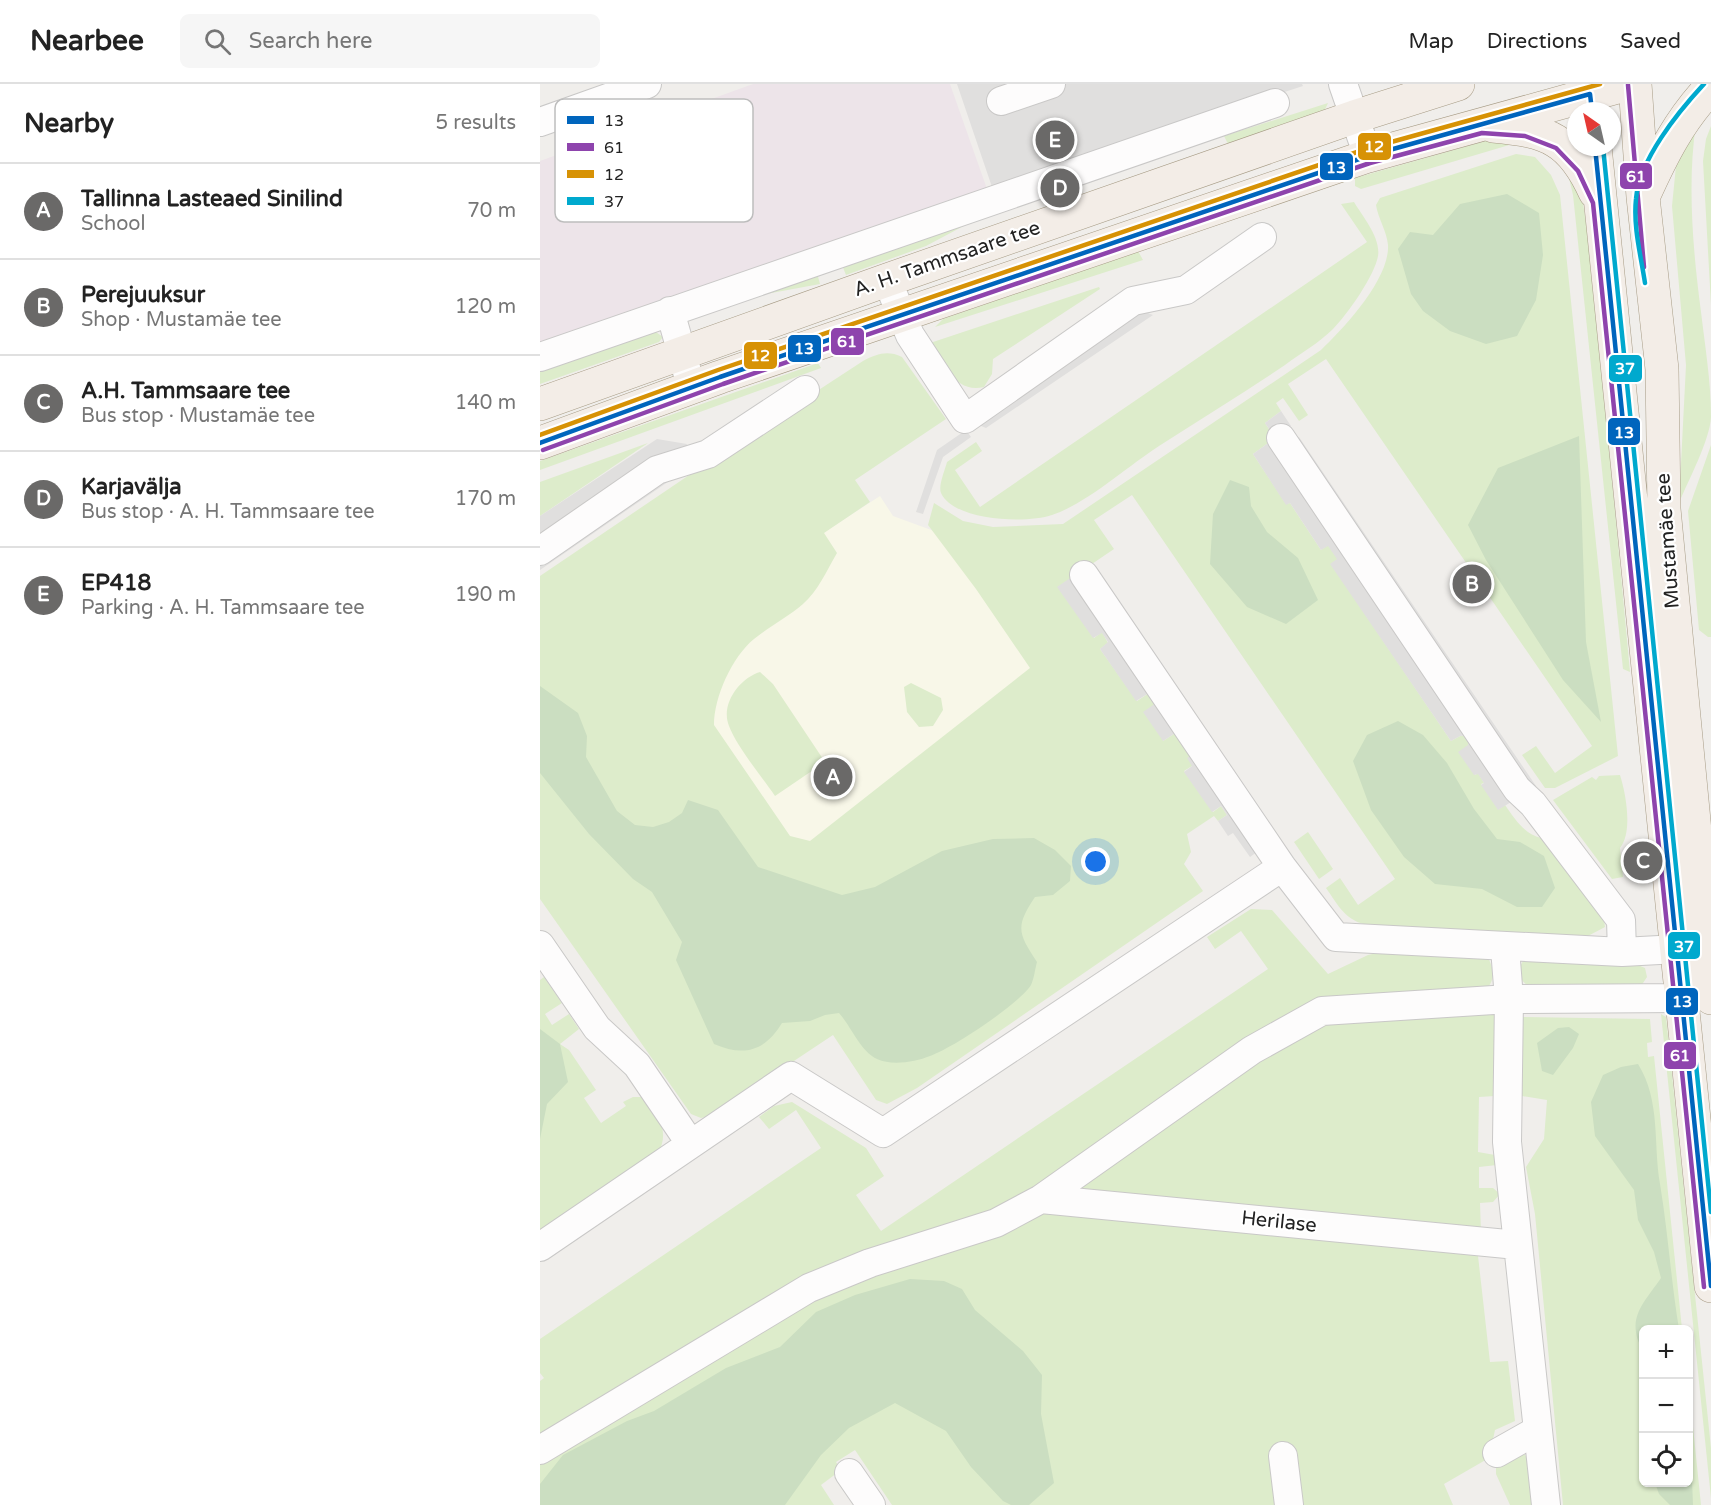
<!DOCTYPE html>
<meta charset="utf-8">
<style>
:root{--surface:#fff;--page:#f6f6f6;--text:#222;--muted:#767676;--line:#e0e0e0;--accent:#6a6968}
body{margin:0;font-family:"Varela Round",sans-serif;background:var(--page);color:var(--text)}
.controls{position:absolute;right:18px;bottom:18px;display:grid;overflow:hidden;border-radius:9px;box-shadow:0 2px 4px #0004}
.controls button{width:54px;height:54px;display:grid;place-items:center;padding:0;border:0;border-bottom:2px solid var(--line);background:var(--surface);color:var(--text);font:30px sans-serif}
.compass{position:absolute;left:1027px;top:18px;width:54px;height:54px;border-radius:50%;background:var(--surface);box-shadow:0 2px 4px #0004;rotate:326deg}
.you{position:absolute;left:556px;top:778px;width:21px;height:21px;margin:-15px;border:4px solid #fff;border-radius:50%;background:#1a73e8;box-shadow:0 0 0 9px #1a73e833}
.badge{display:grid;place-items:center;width:39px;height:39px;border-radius:50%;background:var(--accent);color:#fff;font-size:20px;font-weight:700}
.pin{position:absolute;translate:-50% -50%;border:3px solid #fff;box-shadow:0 2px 6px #0006}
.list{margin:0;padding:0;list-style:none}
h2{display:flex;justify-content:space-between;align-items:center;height:78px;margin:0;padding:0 24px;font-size:26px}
h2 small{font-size:20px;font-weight:400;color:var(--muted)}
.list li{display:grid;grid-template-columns:39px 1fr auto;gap:18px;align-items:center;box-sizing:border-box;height:96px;padding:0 24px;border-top:2px solid var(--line)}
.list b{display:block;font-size:22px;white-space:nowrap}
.list p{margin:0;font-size:20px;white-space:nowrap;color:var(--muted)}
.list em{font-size:20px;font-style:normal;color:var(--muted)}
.icon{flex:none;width:33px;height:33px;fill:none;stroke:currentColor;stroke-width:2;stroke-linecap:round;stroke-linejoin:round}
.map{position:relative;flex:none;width:1171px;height:1421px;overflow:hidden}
header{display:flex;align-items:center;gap:36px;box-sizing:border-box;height:84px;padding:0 30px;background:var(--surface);border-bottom:2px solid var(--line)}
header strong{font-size:28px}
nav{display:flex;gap:33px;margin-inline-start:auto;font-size:21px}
.search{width:420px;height:54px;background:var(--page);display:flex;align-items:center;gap:15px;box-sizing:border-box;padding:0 21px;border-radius:9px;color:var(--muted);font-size:22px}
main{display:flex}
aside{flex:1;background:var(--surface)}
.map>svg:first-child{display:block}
.industrial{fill:#ede4e9}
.education{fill:#f8f7e8}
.grass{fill:#ddeccb}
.forest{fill:#cbdec1}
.parking{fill:#e0dfde}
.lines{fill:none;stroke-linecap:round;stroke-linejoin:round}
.minor-casing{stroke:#c9c8c7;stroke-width:30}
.major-casing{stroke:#a79c86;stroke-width:34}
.minor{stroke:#fdfcfc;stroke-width:28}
.major{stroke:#f3ede7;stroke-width:33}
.bus-1-casing{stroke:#fff;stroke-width:9}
.bus-2-casing{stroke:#fff;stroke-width:9}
.bus-3-casing{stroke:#fff;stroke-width:9}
.bus-4-casing{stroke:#fff;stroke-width:9}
.bus-1{stroke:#0065bd;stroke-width:4.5}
.bus-2{stroke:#8e44ad;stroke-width:4.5}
.bus-3{stroke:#d79205;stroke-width:4.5}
.bus-4{stroke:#00a9ce;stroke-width:4.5}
.labels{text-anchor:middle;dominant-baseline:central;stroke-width:4.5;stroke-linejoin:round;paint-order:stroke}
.street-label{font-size:20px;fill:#222;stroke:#fff}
.key{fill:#fff;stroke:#bdbdbd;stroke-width:1.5}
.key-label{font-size:16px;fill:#222}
.line-badge{stroke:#fff;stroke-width:2}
.badge-label{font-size:16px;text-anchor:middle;font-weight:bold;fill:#fff}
</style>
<header>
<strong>Nearbee</strong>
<div class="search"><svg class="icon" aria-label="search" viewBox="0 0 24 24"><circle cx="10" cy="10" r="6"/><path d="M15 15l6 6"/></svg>Search here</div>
<nav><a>Map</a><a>Directions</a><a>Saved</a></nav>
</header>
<main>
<aside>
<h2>Nearby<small>5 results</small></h2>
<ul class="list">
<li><span class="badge">A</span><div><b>Tallinna Lasteaed Sinilind</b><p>School</p></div><em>70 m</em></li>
<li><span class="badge">B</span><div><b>Perejuuksur</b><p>Shop · Mustamäe tee</p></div><em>120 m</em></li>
<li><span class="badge">C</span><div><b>A.H. Tammsaare tee</b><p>Bus stop · Mustamäe tee</p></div><em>140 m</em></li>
<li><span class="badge">D</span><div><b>Karjavälja</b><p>Bus stop · A. H. Tammsaare tee</p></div><em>170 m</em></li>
<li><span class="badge">E</span><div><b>EP418</b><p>Parking · A. H. Tammsaare tee</p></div><em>190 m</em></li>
</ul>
</aside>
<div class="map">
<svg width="1171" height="1421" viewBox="0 0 1171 1421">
<rect width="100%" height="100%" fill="#f0eeeb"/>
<path class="industrial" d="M213,0H410L447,105L0,286V77Z"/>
<path class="education" d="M340,412L353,432L487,481L527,541L207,929L17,656L296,469L283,449Z"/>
<path class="grass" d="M788,19L783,30L688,60L684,52Z
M1156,40C1147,100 1153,167 1161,228C1165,262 1171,298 1171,333C1170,356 1148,397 1139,419L1146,281L1132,122L1136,82Z
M1171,42V221L1163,77L1166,55Z
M956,54L976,59L821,105L815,102V94Z
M976,70L995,73L1011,91L1020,111L1078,672L1015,704H1005L982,671L996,662L1015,689L1052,662L786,275L748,300L768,331L759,337L743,314L736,319L741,327L725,339L735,354L713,370L746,420L750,419L781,466L788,461L798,475L791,480L911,657L920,652L930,651L928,661L935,691L938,689L944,699L941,700L959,725L965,721C974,734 985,751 1001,754L1064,836L1065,843L1046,853L829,841C806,838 798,821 786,804L800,794L818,821L855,795L592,411L554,436L574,465L518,503L554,554L562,548L568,559L560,565L597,617L609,609L616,618L623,657L640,646L655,669L652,682L644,687L673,728L681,722L687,731L678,737L674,732L647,750L651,768L644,780L663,807L377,1004L347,1020L336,1016L293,951L173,1031L161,1034L151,1030L0,815V492L164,381L323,277C337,270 347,266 362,273L406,335L315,396L330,418L284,449L297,469C287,486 278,507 263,520C248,533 230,542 214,555C192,573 174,613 174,641L250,752L270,757L490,584L436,505L388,441L394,419L423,437L453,443L523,440L781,266C803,245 850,195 848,161C847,148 838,134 836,121L840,114Z
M1025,77L1042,112L1052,180L1090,588L1083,585L1033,111Z
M814,118C823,133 841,154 838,172C835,191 807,231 793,245C779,259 761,269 745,281C704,309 661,335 619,362C588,382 546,420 512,431C486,440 414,437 401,409C398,402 405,386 407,378L436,358L442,367L415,386L440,423L827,158L801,120Z
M448,129L386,162L306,191L302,181Z
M598,167L603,176L395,243L403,235Z
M277,189L280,200L205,214Z
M559,203L560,205L453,275L452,290L444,303C415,310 404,279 390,259Z
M113,246L123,253L119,258L0,300V286Z
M278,279L281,284L0,386V377Z
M108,359L0,432V398Z
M1171,361V553H1168L1159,546L1148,427Z
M220,588L233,600L285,678L235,712C222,693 197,663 189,642C180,620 200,594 220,588Z
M371,599L401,614L403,626L393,642L379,643L367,628L364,603Z
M1080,691C1086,710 1093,748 1080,764L1083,793L1072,795L1013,716L1052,693L1056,696L1059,692Z
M768,748L793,785L779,795L754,758Z
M711,825L732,826L788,890L828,871L845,867L947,872C953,882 956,894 948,903L790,917L505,1103L0,1352V1297L4,1294L0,1289V1255L281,1064L256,1026L229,1045L219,1033L234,1022L252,1018L326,1064L344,1092L316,1111L341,1147L728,885L701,847L675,865L667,853Z
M984,876L1098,881L1105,884L1107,893L1101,902L987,901C978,895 977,884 984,876Z
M4,893L22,919L5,930L12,941L29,930L39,945L20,960L29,966L56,1006L44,1014L61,1039L86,1022L83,1018L93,1013H101C119,1027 131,1050 117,1070L0,1149V896Z
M955,926V1012L939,1013L938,1068L955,1071L957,1081L939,1083V1104H953L960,1110L953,1118L940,1119L941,1149L545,1110L541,1101L719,971L792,938Z
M1121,930L1126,933L1171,1364V1414Z
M978,933L1110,935L1112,958L1107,959L1108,973L1114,972L1142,1245L1104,1246V1398H1148L1149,1304L1161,1421H1023L995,1130L986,1083L1004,1055L1007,1016L982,1012Z
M500,1123L937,1163L950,1278L968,1277L975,1337L955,1346L949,1374L904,1400L913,1421H352L315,1366L296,1378L301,1386L281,1401L294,1421H0V1378L278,1210Z
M983,1368L987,1374L995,1421H970L956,1390V1381Z"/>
<path class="forest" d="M967,110L999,129L1003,171L996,216L977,252L946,260L910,247L883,227L871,210L858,165L870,148L893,151L920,120Z
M1039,352L1046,558L1061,638L1023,596L946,476L928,441L958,384Z
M690,396L709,403L711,422L727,448L758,474L778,516L746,540L707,523L670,480L673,430Z
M0,602L38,629L47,652L46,673L77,727L95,741L113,743L129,738L142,729L148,716L178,726L218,783L302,811L335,803L402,767L453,755L494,754L515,766L531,782L530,797L513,811L495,813C475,843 478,849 497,878C495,885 494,895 491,901C479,920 413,964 390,972C375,978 352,982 337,975C320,967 311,942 299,929L285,931L270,937L242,939C225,967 204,973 174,960L136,876L142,858L112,808L93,795L49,750L0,689Z
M858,637L883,651L907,679L934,725L957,755L980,758L1004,772L1015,804L1002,823H977L942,805L895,800L864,773L831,726L813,677L827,651Z
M1029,943L1039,950L1033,964L1013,991L1002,987L997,959L1018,944Z
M0,945L20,960L28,998L7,1020L0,1055Z
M1098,980C1121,1017 1113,1059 1120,1100C1128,1148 1131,1197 1139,1245L1104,1246L1103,1267C1085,1235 1103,1220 1121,1194L1114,1168L1098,1136L1094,1106L1055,1052L1051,1018L1063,991L1081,983Z
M370,1195L404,1197L422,1205L435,1226L483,1267L502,1291L501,1330L514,1399L489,1421H471L463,1417L431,1383L406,1347L355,1319L309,1344L281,1371L245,1421H0V1400L23,1371L87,1337L114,1327L186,1284L240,1263L276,1228L315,1211Z
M1149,1317L1153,1421H1130L1119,1410L1115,1399L1148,1398Z"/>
<path class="parking" d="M417,0H762L763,2L452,103Z
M594,224L613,231L446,344L429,337Z
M741,327L751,342L735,356L976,715L958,726L941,701L944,699L938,690L934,691L918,668L928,661L930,651L920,652L911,657L790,480L797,475L788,462L781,466L750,419L746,421L713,370L735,354L725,339Z
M426,346L431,353L403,373L383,430L376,428L397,366Z
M759,353L996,702L988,708L751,358Z
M117,355L147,360L143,375L0,457V432Z
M131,387L135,393L0,486V475Z
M539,488L725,762L710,773L693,749L688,752L678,737L687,731L681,722L672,728L644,688L652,682L647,674L655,669L640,646L623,657L603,628L616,619L609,609L596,617L560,565L568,558L562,549L553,554L517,503Z"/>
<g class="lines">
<defs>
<path id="minor" d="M803,0L828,72
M461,17L511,0
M0,38L107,0
M347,196L370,251L425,335L593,217L646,206L722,153
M130,227L148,291
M0,273L735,19
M741,354L977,705L993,720L1081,836L1082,868
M0,467L117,386L168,370L265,306
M0,861L57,944L97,981L150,1059
M965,864L969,915L967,1058L1006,1421
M501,1115L977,1161
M0,1163L251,992L343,1049L742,783
M0,1366L269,1204L330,1179L456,1139L501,1115L712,966L782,927L969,915L1142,914L1168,888L1138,865L1082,868L796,853L742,783L544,491
M957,1369L996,1347
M743,1372L749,1421
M309,1389L331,1421"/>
<path id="major" d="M1095,0L1103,113L1122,285L1124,425L1171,914
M953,42C1008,47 1031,55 1055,108
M1055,63L1171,1202
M1104,111C1122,71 1140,35 1171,3
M0,320L347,196L814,33L918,0
M0,359L180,293L828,72L1088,0"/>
</defs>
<use href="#minor" class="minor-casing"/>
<use href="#major" class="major-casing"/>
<use href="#minor" class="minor"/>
<use href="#major" class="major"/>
<defs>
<path id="bus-1" d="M1055,63L1171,1202
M0,359L180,293L828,72L1050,10L1052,27"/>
<path id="bus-2" d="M1088,1L1104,183
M3,366L183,300L830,79L942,49L985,52L1016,64L1038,87L1053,119L1164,1203"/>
<path id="bus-3" d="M0,351L178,286L826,65L1060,0"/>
<path id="bus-4" d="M1063,63L1171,1128
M1105,199C1101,172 1093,143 1096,115C1099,76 1138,28 1164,0"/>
</defs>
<use href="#bus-1" class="bus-1-casing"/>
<use href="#bus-2" class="bus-2-casing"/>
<use href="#bus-3" class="bus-3-casing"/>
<use href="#bus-4" class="bus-4-casing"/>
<use href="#bus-1" class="bus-1"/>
<use href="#bus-2" class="bus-2"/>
<use href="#bus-3" class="bus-3"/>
<use href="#bus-4" class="bus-4"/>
</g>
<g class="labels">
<g class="street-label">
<text transform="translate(407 175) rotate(-19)">A. H. Tammsaare tee</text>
<text transform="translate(1128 457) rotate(-94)">Mustamäe tee</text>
<text transform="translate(739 1138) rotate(6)">Herilase</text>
</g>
</g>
<rect x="15" y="15" width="198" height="123" rx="9" class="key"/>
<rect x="27" y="32" width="27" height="8" fill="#0065bd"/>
<rect x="27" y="59" width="27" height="8" fill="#8e44ad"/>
<rect x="27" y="86" width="27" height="8" fill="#d79205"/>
<rect x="27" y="113" width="27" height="8" fill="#00a9ce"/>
<g class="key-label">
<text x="64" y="42">13</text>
<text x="64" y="69">61</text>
<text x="64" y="96">12</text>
<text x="64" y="123">37</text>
</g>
<g class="line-badge">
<rect x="817" y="48" width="35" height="29" rx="6" fill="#d79205"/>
<rect x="779" y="68" width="35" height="29" rx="6" fill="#0065bd"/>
<rect x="1079" y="78" width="34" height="28" rx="6" fill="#8e44ad"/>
<rect x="290" y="243" width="35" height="29" rx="6" fill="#8e44ad"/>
<rect x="247" y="250" width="35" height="29" rx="6" fill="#0065bd"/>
<rect x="203" y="257" width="35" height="29" rx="6" fill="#d79205"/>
<rect x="1068" y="270" width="35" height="29" rx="6" fill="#00a9ce"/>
<rect x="1067" y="333" width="34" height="29" rx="6" fill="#0065bd"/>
<rect x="1127" y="847" width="34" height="29" rx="6" fill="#00a9ce"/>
<rect x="1125" y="903" width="34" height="29" rx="6" fill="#0065bd"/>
<rect x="1123" y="957" width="34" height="29" rx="6" fill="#8e44ad"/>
</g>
<g class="badge-label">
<text x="834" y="68">12</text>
<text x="796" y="89">13</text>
<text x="1096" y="98">61</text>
<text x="307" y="263">61</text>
<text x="264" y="270">13</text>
<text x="220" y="277">12</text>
<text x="1085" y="290">37</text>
<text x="1084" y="354">13</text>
<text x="1144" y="868">37</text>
<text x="1142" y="923">13</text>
<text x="1140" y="977">61</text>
</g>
</svg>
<div class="controls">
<button>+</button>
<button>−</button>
<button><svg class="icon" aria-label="locate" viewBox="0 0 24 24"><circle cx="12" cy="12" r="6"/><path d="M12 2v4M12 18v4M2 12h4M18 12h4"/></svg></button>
</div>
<svg class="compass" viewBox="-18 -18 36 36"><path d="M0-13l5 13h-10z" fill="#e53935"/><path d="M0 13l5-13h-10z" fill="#767676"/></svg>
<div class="you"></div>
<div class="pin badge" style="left:293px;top:693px">A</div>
<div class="pin badge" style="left:932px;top:500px">B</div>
<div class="pin badge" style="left:1103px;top:777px">C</div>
<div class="pin badge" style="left:520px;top:104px">D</div>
<div class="pin badge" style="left:515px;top:56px">E</div>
</div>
</main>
